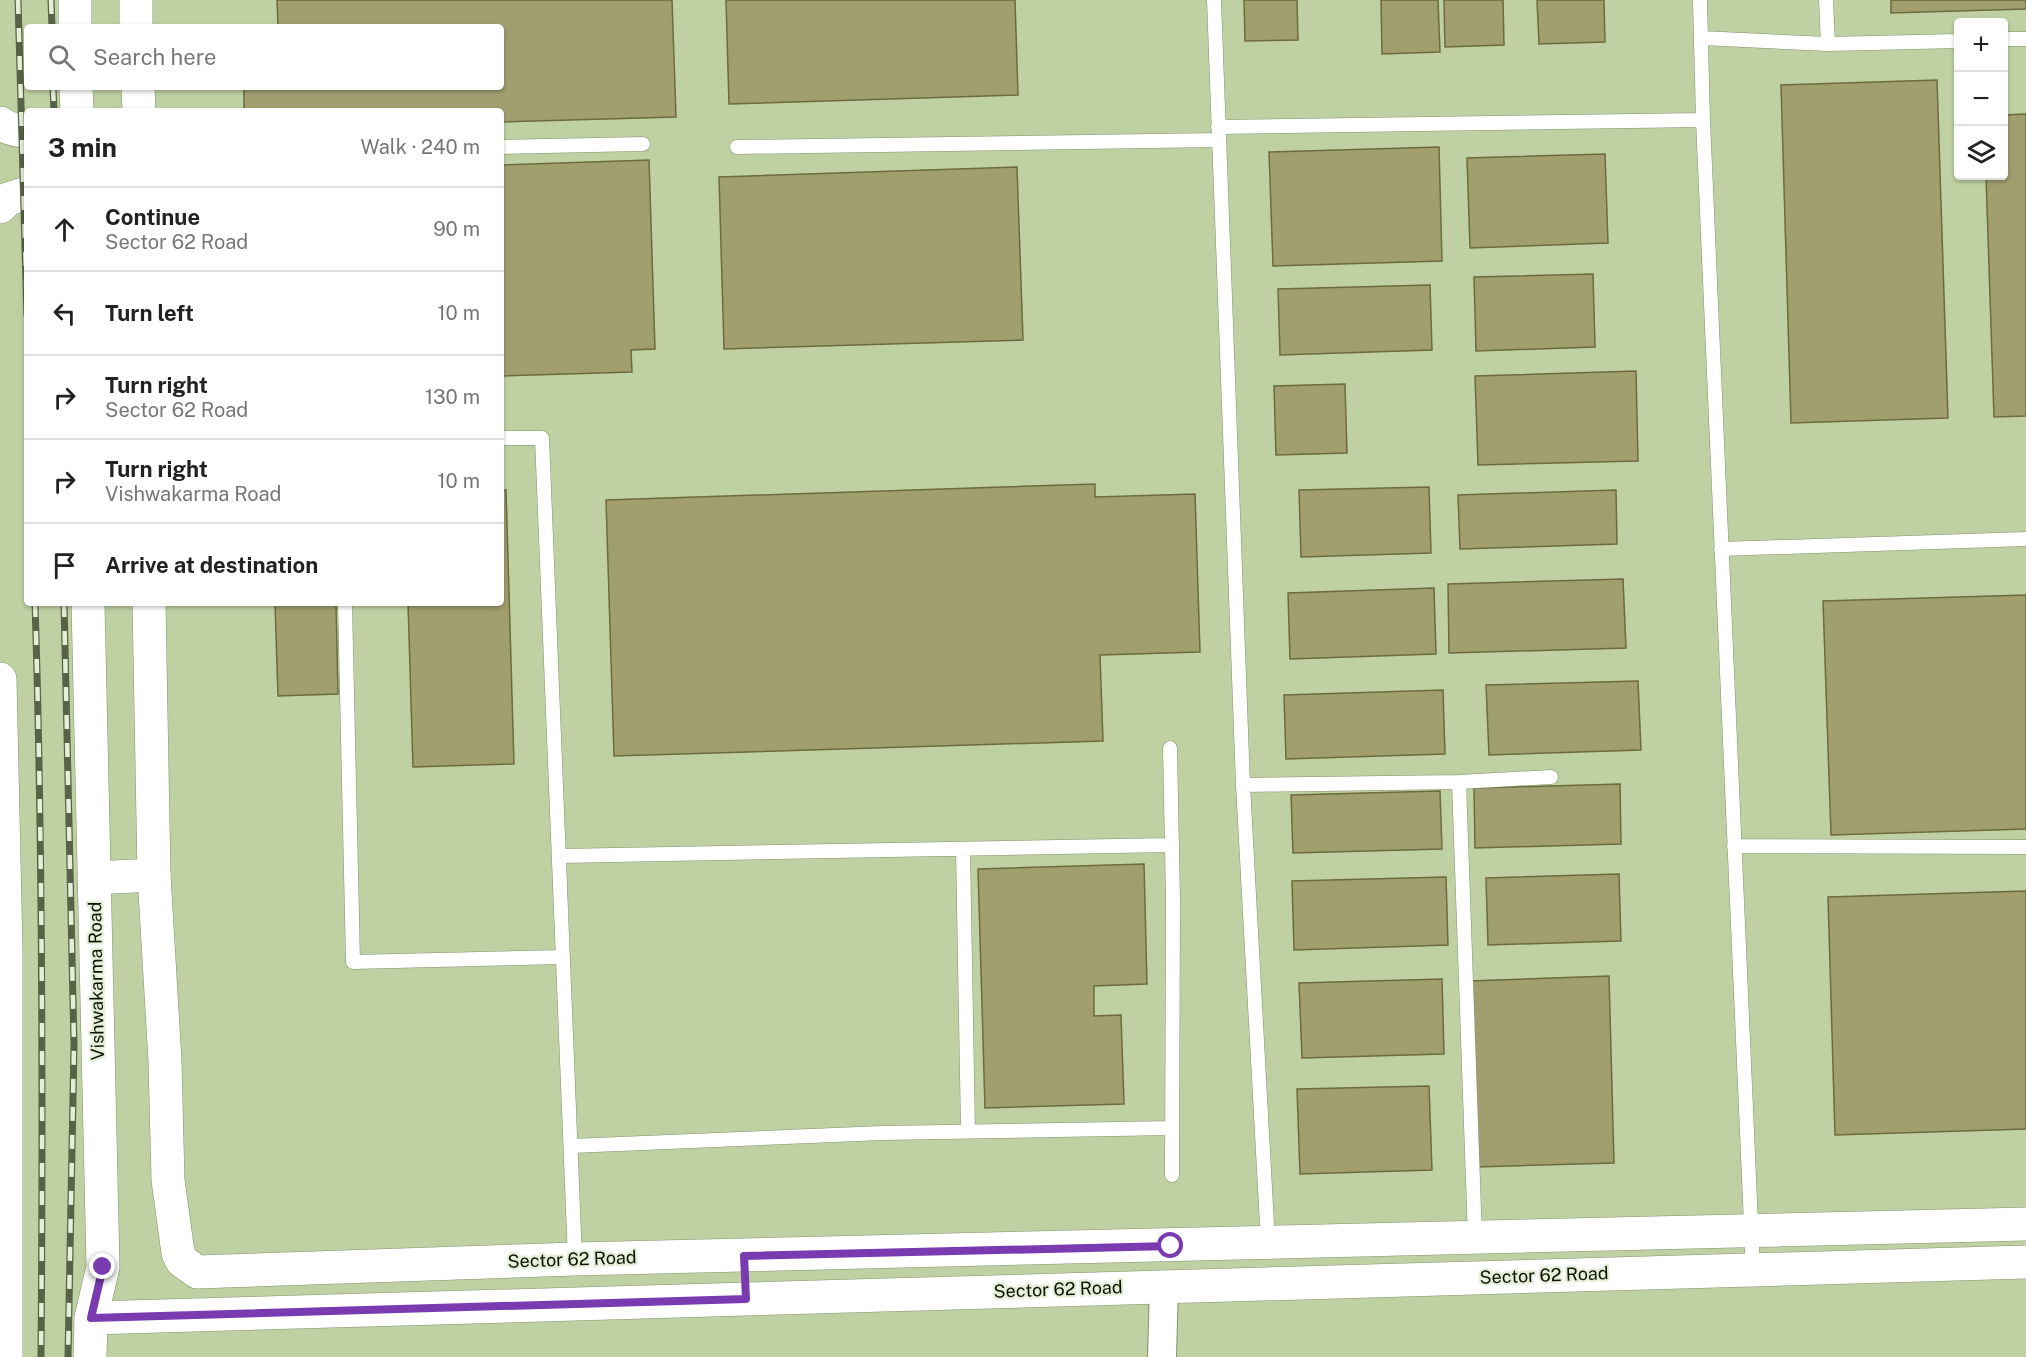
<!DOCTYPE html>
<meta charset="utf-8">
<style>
:root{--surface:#fff;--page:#f6f6f6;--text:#222;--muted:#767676;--line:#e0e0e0}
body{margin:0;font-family:"Public Sans",sans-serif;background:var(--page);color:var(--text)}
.controls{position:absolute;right:18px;top:18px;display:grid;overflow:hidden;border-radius:6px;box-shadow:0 2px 4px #0004}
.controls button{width:54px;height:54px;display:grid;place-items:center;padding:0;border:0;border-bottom:2px solid var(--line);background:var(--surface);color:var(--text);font:30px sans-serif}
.stop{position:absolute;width:18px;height:18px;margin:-14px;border:4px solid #7a3bb1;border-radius:50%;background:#fff}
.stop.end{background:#7a3bb1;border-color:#fff;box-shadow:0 2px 6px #0008}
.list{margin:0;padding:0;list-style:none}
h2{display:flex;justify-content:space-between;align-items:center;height:78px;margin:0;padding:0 24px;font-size:26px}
h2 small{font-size:20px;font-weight:400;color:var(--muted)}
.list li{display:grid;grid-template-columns:39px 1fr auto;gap:18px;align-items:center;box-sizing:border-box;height:84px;padding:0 24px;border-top:2px solid var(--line)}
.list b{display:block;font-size:22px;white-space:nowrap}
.list p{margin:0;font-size:20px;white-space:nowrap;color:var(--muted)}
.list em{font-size:20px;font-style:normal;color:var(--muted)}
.icon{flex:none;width:33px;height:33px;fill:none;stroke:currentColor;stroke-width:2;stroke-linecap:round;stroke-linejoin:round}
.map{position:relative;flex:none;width:2026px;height:1357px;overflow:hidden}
.search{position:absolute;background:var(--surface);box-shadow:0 2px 4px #0004;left:24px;top:24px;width:480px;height:66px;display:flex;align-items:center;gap:15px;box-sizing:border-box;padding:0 21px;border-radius:6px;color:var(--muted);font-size:22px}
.panel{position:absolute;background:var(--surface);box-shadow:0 2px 4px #0004;left:24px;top:108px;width:480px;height:498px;border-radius:6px}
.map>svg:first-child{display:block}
.building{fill:#a19e6f;stroke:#6d6a3d;stroke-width:1.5}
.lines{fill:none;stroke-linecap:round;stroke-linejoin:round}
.service-casing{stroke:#819267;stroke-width:15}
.minor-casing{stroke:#819267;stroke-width:30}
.tertiary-casing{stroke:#819267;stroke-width:34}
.secondary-casing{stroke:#819267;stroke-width:34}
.service{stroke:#fff;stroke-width:14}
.minor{stroke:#fff;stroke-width:28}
.tertiary{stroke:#fff;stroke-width:33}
.secondary{stroke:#fff;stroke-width:33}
.rail-casing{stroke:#576246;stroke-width:7}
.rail{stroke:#e5eed7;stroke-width:4.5;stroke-dasharray:14;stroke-linecap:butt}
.route{stroke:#7a3bb1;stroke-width:8}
.labels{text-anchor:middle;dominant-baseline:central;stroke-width:4.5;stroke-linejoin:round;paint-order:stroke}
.street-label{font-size:18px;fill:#0d1304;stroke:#e5eed7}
</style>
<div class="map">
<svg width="2026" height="1357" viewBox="0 0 2026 1357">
<rect width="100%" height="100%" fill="#bfd1a3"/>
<path class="building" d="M277,0H672L676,117L501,122V111H244V87H501V27H278Z
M726,0H1015L1018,95L729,104Z
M1244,0H1297L1298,40L1245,41Z
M1381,0H1438L1440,52L1382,54Z
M1444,0H1503L1504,45L1445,47Z
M1537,0H1604L1605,42L1539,44Z
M1891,0H2026V9L1891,13Z
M1937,80L1948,418L1791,423L1781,85Z
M2026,114V416L1994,417L1986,176H2004V115Z
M1439,147L1442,261L1273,266L1269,152Z
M1605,154L1608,243L1470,248L1467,158Z
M649,160L655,349L631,350L632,372L501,376V165Z
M1017,167L1023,340L724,349L719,177Z
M1593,274L1595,347L1476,351L1474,277Z
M1430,285L1432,350L1280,355L1278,289Z
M1636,371L1638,461L1478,465L1475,376Z
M1345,384L1347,453L1276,455L1274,386Z
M1095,484V497L1195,494L1200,652L1100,655L1103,741L614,756L606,500Z
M1429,487L1431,553L1301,557L1299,490Z
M501,490H506L514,764L413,767L408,603H501Z
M1616,490L1617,544L1460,549L1458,495Z
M1623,579L1626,648L1449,653L1448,584Z
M1434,588L1436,654L1290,659L1288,593Z
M2026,595V829L1831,835L1823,601Z
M275,603H336L338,694L278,696Z
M1638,681L1641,750L1489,755L1486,685Z
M1443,690L1445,754L1286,759L1284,695Z
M1620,784L1621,844L1475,848L1474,788Z
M1440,791L1442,849L1293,853L1291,795Z
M1144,864L1147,984L1094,986V1016L1121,1015L1124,1104L985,1108L978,869Z
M1619,874L1621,941L1488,945L1486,878Z
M1446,877L1448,945L1294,950L1292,881Z
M2026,891V1129L1835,1135L1828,897Z
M1609,976L1614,1163L1475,1167L1469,981Z
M1442,979L1444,1054L1302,1058L1299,983Z
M1429,1086L1432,1170L1300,1174L1297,1089Z"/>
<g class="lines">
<defs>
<path id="service" d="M1214,0L1243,785L1268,1243
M1700,0L1703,120L1753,1270
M1826,0L1828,44
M1701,38L1828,44L1958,41
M2004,39H2026
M1218,127L1703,120
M501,147L643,144
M737,147L1218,140
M501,438H542L575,1259
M1721,549L2026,539
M345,603L353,962L563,957
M1170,748L1173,899L1172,1175
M1459,782L1551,777
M1243,785L1459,782L1475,1238
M1734,846L2026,847
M963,849L968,1131
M559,856L1172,845
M571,1146L882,1133L1172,1128"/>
<path id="minor" d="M1162,1357L1164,1286"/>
<path id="tertiary" d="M136,0V27
M138,87L139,111
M149,603L154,875L165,1061L168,1180L178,1253L182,1261L197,1272L575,1259L2026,1224
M91,1318L2026,1262"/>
<path id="secondary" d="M75,0V27
M76,87L77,111
M0,123C8,129 17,131 27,131
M0,207L8,199L27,193
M88,603L103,1267L91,1318L90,1357
M0,679L6,949V1357
M94,878L154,875"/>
</defs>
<use href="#service" class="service-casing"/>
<use href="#minor" class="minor-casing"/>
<use href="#tertiary" class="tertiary-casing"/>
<use href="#secondary" class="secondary-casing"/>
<use href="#service" class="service"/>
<use href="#minor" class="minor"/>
<use href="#tertiary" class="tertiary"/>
<use href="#secondary" class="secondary"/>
<defs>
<path id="rail" d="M18,0L27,315
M51,0L52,27
M53,87L54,111
M35,603C43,854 43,1106 41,1357
M64,603L74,1045L68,1357"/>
</defs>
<use href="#rail" class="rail-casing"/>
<use href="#rail" class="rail"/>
</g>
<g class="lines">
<path class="route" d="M103,1267L91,1318L746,1299L744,1256L1171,1246"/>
</g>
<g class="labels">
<g class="street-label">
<text transform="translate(96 981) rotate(-91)">Vishwakarma Road</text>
<text transform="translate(572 1259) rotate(-2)">Sector 62 Road</text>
<text transform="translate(1544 1275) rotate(-2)">Sector 62 Road</text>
<text transform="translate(1058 1289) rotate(-2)">Sector 62 Road</text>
</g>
</g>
</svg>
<div class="controls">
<button>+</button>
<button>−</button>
<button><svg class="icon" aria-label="layers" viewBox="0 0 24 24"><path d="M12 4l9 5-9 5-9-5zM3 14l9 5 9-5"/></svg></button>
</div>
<div class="stop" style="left:1171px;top:1246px"></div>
<div class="stop end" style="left:103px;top:1267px"></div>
<div class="search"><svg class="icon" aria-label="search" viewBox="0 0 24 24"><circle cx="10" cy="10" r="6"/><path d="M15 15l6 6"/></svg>Search here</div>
<section class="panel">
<h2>3 min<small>Walk · 240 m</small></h2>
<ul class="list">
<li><svg class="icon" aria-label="ahead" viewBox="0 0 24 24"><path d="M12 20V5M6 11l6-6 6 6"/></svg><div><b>Continue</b><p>Sector 62 Road</p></div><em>90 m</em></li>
<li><svg class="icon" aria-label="left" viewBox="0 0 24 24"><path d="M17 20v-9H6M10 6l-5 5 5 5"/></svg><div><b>Turn left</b></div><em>10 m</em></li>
<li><svg class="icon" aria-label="right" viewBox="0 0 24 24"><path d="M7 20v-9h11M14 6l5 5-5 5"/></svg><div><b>Turn right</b><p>Sector 62 Road</p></div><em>130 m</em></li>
<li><svg class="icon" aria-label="right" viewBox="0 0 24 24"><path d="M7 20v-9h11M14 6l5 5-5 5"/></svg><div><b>Turn right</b><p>Vishwakarma Road</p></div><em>10 m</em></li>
<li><svg class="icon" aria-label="arrive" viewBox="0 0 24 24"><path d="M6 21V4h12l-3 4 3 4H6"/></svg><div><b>Arrive at destination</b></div></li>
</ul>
</section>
</div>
